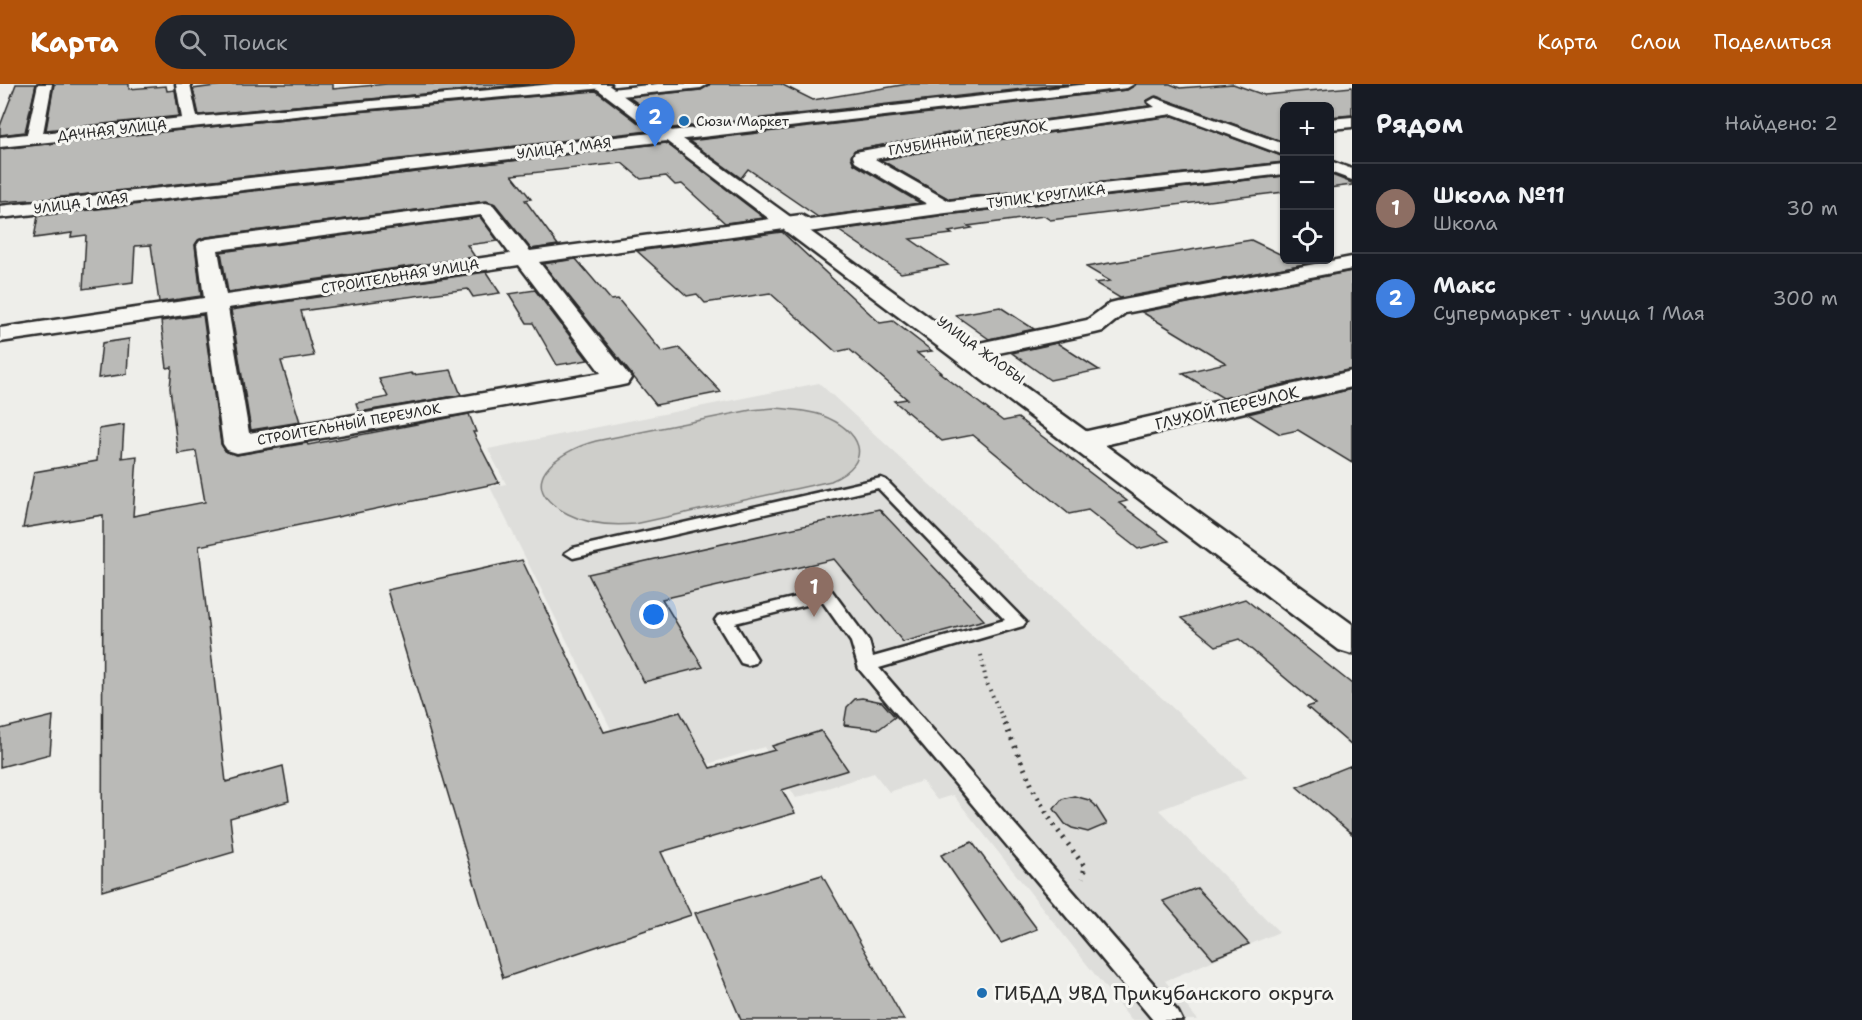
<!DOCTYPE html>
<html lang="ru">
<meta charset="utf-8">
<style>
:root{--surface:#171b24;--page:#20242c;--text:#f1f3f6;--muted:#9ea1a6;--line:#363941;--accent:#b45309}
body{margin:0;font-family:"Shantell Sans",sans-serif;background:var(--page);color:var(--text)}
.controls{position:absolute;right:18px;top:18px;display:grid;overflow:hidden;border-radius:9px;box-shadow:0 2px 4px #0004}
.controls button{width:54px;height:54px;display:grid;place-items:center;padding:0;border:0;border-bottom:2px solid var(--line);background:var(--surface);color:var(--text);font:30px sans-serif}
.you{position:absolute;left:654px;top:531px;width:21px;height:21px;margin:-15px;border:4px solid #fff;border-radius:50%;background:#1a73e8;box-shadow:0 0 0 9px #1a73e833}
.badge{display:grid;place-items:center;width:39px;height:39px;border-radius:50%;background:var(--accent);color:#fff;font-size:20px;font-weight:700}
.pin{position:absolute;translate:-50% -50px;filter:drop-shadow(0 2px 3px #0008)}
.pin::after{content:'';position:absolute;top:32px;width:21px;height:18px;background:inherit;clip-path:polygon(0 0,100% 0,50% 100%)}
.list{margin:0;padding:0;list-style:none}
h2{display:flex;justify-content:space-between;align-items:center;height:78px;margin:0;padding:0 24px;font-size:26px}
h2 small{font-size:20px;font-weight:400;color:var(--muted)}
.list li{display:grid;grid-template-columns:39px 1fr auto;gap:18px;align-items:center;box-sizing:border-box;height:90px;padding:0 24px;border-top:2px solid var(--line)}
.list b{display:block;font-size:22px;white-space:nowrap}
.list p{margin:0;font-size:20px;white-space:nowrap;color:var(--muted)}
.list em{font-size:20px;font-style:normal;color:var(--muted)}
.icon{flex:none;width:33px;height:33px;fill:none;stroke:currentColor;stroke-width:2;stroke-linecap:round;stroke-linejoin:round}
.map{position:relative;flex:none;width:1352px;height:936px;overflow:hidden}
header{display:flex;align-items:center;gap:36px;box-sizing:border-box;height:84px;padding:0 30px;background:var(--accent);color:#fff}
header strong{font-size:28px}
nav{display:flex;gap:33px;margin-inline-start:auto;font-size:21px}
.search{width:420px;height:54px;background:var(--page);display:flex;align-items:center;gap:15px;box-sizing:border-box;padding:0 21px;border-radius:33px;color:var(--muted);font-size:22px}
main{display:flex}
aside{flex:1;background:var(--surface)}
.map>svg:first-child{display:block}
.built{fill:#dededb}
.green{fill:#cececa;stroke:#7c7c7a;stroke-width:1.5}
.building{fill:#babab7;stroke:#2b2b2b;stroke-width:1.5}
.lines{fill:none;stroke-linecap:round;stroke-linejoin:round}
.service-casing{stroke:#2b2b2b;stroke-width:5}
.minor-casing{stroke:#2b2b2b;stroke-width:5}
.secondary-casing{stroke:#2b2b2b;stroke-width:5}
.path-far1{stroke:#2b2b2b;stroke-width:4;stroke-dasharray:1.5 4.5;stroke-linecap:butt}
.path{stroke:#2b2b2b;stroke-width:5;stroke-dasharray:2 6;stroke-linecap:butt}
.service{fill:#f6f6f2;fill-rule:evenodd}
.minor{fill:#f6f6f2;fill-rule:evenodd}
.secondary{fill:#f6f6f2;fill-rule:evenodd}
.poi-dot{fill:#1f6fb2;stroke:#f6f6f2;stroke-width:2}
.labels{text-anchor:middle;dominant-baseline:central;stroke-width:6;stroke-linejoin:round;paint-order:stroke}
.far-poi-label{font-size:14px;fill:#2b2b2b;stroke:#f6f6f2;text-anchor:start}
.far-street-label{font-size:14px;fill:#2b2b2b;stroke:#f6f6f2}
.street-label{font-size:16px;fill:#2b2b2b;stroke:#f6f6f2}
.near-poi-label{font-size:20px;fill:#2b2b2b;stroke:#f6f6f2;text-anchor:start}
</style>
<header>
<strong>Карта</strong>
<div class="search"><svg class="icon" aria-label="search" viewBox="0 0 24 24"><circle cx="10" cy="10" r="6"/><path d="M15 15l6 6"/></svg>Поиск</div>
<nav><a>Карта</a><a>Слои</a><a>Поделиться</a></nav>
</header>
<main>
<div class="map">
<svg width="1352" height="936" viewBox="0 0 1352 936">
<rect width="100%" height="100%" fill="#eeeeea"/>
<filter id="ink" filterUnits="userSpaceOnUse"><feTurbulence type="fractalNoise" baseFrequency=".0167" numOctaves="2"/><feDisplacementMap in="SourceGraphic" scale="12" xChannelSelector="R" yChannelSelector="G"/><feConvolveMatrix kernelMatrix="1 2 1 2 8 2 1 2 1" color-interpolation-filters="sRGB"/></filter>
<g filter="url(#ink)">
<path class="built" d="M819,299L1248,693L1159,726L1279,848L1165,897L1198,936H1131L953,711L937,716L922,697L889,708L874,689L796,714L764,663L639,701L490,403L506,400L488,365Z"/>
<path class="green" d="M774,324C790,325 806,326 821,331C861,346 876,377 831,397L635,440C612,442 589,441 568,430C511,401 557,367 596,357L751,326Z"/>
<path class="building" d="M16,0H36L25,48L0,51V42Z
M54,0H129V5L166,2L167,7L175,6L179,32L46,46Z
M230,0H333V5L387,0H530L199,31L193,5Z
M710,0H781L813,16L908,0H1068L672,44L629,13L701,6Z
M1136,0H1170L1180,4L1233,0L1264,11L1352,3V31L1329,33V22H1284V58L1156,12L1146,17L1149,22L960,47L855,66L851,73L854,80L920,119L818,133L748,85L741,94L689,57L1127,6Z
M596,7L649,47L44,115L0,118V65L334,30Z
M1173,32L1284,73V78L949,115L881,76L960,61Z
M666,59L764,134L725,139L682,100L675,101L666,92L641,95L622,79L512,91L531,115L525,116L558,161L531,165L495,120L486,117L207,153L198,156L195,161L201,212L159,218L151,161L135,162L133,198L83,205L86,151L71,153L72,149L34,154L38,132Z
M1329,90L1352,99V101L1329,104Z
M1284,92V108L1050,136L1044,132L968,142L972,144L949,148L952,150L910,155L948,181L901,189L838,146L946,131Z
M480,133L498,157L467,161L475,173L228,208L221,168Z
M782,148L880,239L893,237L932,267L917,269L941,288H939L1003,337L1018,334L1127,417L1119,419L1169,457L1138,465L1088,426L1069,430L973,351L942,357L894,317L907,315L849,265L836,268L770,209L705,219L697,210L687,212L637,167Z
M1251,156L1284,172V176H1327L1120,214L1095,199L1110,197L1086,183Z
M576,175L611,216L618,215L662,268L679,264L721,308L656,321L543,180Z
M1352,187V285L1223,314L1182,289L1226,279L1142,228Z
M486,188L500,209L473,213L468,205L301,227L314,272L281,277L300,338L251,346L231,226Z
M535,206L588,276L557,281L533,239H527L509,210Z
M1000,223L1034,245L989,255L955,231Z
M203,231L221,360L226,368L237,371L307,359L308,361L469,330L476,348H473L499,399L199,462L226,698L283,682L289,717L230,734L234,768L102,807L103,431L23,444L34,388L97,377L99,345L124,341L122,374L137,372L133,432L205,418L196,367L178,370L170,304L172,283L167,284L161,237Z
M129,255L127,290L98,294L102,259Z
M1057,259L1099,286L1050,296L1012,269Z
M451,286L461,311L359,328L356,319L388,313L379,295L411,289L413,291Z
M1352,305V379L1298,346L1280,350L1248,330Z
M879,425L984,536L903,558L834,475L662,515L703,583L644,598L588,490Z
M522,476L604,648L680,628L710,684L775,666L772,662L821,647L848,686L782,706L795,729L661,768L691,831L503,894L387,506Z
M1245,515L1352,600V662L1307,623L1316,620L1239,555L1216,562L1182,534Z
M862,614L882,618L895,633L879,645L844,641L847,623L855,615Z
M53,632L50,670L0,683V645Z
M1352,681V750L1297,703Z
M1074,712L1089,716L1095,721L1107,740L1088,748L1072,744L1065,740L1054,725L1062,715Z
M972,758L1037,845L1001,859L941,771Z
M822,791L904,936H741L695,829Z
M1197,804L1249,860L1213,874L1163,817Z"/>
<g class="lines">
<defs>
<path id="service" d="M881,394L886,396L1026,538L1023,542L879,584L1178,928L1182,936H1153L859,585L851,558L822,517L735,539L757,575L755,579L748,581L741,579L715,536L718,532L826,506L832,507L869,557L873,573L1005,536L878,404L573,474L565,469L573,464Z"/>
<path id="minor" d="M38,0H52L43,49L182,34L176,0H190L197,33L554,0H611L604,4L334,28L0,63V53L27,50Z
M658,0H708L701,4L611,13L604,9L611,5Z
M1089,0H1134L1127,4L0,134V122Z
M1155,14L1284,60V71L1173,30L960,59L875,75L949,117L1284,80V90L946,129L808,148L799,143L539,178L631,294L627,300L618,302L237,369L227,366L223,360L205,228L0,258V244L204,214L197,161L200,157L207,155L486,119L493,121L530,167L801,131L810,136L927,120L855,78L853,72L855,68L861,67L960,49L1155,23L1148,18ZM481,131L510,170L226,211L218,166ZM519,181L601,289L249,349L228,224Z
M1352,33V43L1330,45V35Z
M1330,77L1352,85V96L1330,88Z
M1352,173V185L1125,229L1103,247L1095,249L965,276L956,274L953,269L956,264L965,262L1087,236L1110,219L1118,217Z
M1352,287V303L1083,366L1073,363L1069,357L1073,351L1083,348Z"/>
<path id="secondary" d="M591,0H607L1352,540V570L1339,566Z"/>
</defs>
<use href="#service" class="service-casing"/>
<use href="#minor" class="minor-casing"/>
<use href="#secondary" class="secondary-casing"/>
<path class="path-far1" d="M981,571L986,597L1006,642"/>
<path class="path" d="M1005,640L1035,709L1053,740L1085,783L1082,794"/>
<use href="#service" class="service"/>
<use href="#minor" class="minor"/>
<use href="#secondary" class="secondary"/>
</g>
</g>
<g class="poi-dot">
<circle cx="684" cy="37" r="6"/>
<circle cx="982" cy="909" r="6"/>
</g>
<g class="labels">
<g class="far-poi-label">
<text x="696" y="37">Сюзи Маркет</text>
</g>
<g class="far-street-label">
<text transform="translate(112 46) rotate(-6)">ДАЧНАЯ УЛИЦА</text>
<text transform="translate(968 54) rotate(-9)">ГЛУБИННЫЙ ПЕРЕУЛОК</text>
<text transform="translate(564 64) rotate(-7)">УЛИЦА 1 МАЯ</text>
<text transform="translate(1046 112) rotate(-7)">ТУПИК КРУГЛИКА</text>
<text transform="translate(81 119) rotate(-7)">УЛИЦА 1 МАЯ</text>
<text transform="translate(400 192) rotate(-9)">СТРОИТЕЛЬНАЯ УЛИЦА</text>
<text transform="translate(981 266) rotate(36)">УЛИЦА ЖЛОБЫ</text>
<text transform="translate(349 340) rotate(-10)">СТРОИТЕЛЬНЫЙ ПЕРЕУЛОК</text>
</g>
<g class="street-label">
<text transform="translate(1227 324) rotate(-13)">ГЛУХОЙ ПЕРЕУЛОК</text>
</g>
<g class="near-poi-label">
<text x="994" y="909">ГИБДД УВД Прикубанского округа</text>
</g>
</g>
</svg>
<div class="controls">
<button>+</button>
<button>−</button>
<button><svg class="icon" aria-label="locate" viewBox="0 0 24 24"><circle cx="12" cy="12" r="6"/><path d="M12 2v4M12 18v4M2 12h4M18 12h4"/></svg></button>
</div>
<div class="you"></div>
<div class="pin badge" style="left:814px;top:533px;background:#8d6e63">1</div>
<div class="pin badge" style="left:655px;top:63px;background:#3f7fe0">2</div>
</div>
<aside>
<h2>Рядом<small>Найдено: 2</small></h2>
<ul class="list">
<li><span class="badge" style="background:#8d6e63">1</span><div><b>Школа №11</b><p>Школа</p></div><em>30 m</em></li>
<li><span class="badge" style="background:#3f7fe0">2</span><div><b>Макс</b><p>Супермаркет · улица 1 Мая</p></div><em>300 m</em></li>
</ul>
</aside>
</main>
